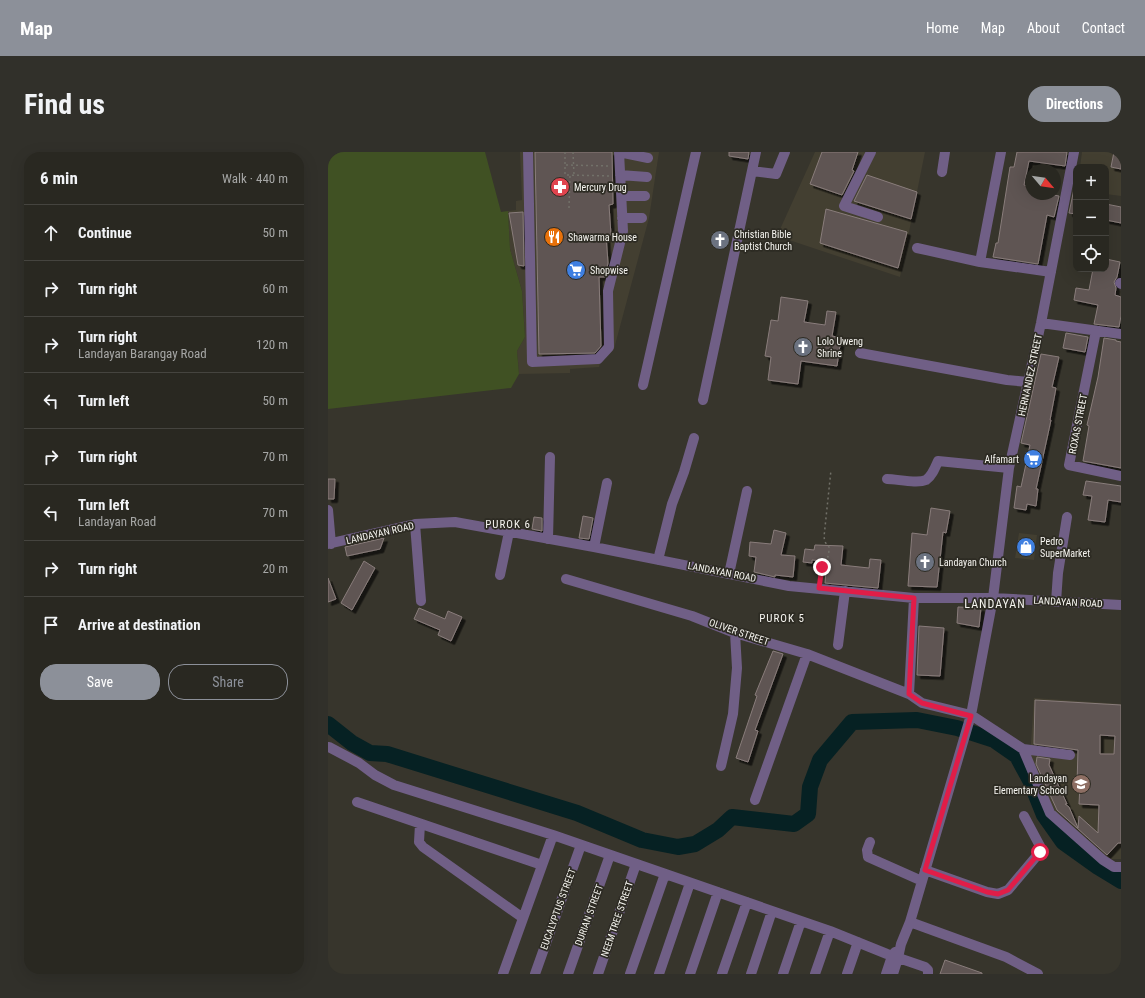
<!DOCTYPE html>
<meta charset="utf-8">
<style>
:root{--surface:#292821;--page:#31302a;--text:#f1f3f6;--muted:#a5a6a5;--line:#45443f;--accent:#8c9099}
body{margin:0;font-family:"Roboto Condensed",sans-serif;background:var(--page);color:var(--text)}
.controls{position:absolute;right:12px;top:12px;display:grid;overflow:hidden;border-radius:8px;box-shadow:0 4px 16px #0002}
.controls button{width:36px;height:36px;display:grid;place-items:center;padding:0;border:0;border-bottom:1px solid var(--line);background:var(--surface);color:var(--text);font:20px sans-serif}
.compass{position:absolute;left:697px;top:12px;width:36px;height:36px;border-radius:50%;background:var(--surface);box-shadow:0 4px 16px #0002;rotate:119deg}
.stop{position:absolute;width:12px;height:12px;margin:-9px;border:3px solid #e11d48;border-radius:50%;background:#fff}
.stop.end{background:#e11d48;border-color:#fff;box-shadow:0 1px 4px #0008}
.list{margin:0;padding:0;list-style:none}
h2{display:flex;justify-content:space-between;align-items:center;height:52px;margin:0;padding:0 16px;font-size:17px}
h2 small{font-size:13px;font-weight:400;color:var(--muted)}
.list li{display:grid;grid-template-columns:26px 1fr auto;gap:12px;align-items:center;box-sizing:border-box;height:56px;padding:0 16px;border-top:1px solid var(--line)}
.list b{display:block;font-size:15px;white-space:nowrap}
.list p{margin:0;font-size:13px;white-space:nowrap;color:var(--muted)}
.list em{font-size:13px;font-style:normal;color:var(--muted)}
.actions{display:flex;gap:8px;padding:12px 16px}
.actions a{flex:1;padding:9px 0;border:1px solid var(--accent);border-radius:16px;text-align:center;font-size:14px;color:var(--accent)}
.actions .main{background:var(--accent);color:#fff}
.icon{flex:none;width:22px;height:22px;fill:none;stroke:currentColor;stroke-width:2;stroke-linecap:round;stroke-linejoin:round}
.map{position:relative;flex:none;width:793px;height:822px;overflow:hidden;border-radius:16px}
header{display:flex;align-items:center;gap:24px;box-sizing:border-box;height:56px;padding:0 20px;background:var(--accent);color:#fff}
header strong{font-size:19px}
nav{display:flex;gap:22px;margin-inline-start:auto;font-size:14px}
.intro{display:flex;align-items:center;justify-content:space-between;box-sizing:border-box;height:96px;padding:0 24px}
h1{margin:0;font-size:28px}
.button{padding:10px 18px;border-radius:16px;background:var(--accent);color:#fff;font-size:14px;font-weight:700}
main{display:flex;gap:24px;padding:0 24px}
aside{flex:1;background:var(--surface);border-radius:16px;box-shadow:0 4px 16px #0002}
.map>svg:first-child{display:block}
.built{fill:#433f31}
.green{fill:#405123}
.lines{fill:none;stroke-linecap:round;stroke-linejoin:round}
.river{stroke:#062123;stroke-width:16}
.building{fill:#5f5453;stroke:#897d7b;fill-rule:evenodd;filter:url(#shadow)}
.path{stroke:#727169;stroke-width:1.5;stroke-dasharray:2 3;stroke-linecap:butt}
.minor{stroke:#705f86;stroke-width:10}
.route{stroke:#e11d48;stroke-width:5}
.labels{text-anchor:middle;dominant-baseline:central;stroke-width:3.5;stroke-linejoin:round;paint-order:stroke}
.poi-label{font-size:10px;fill:#f6f5f0;stroke:#2d2b23;text-anchor:start}
.street-label{font-size:10px;fill:#f6f5f0;stroke:#2d2b23}
.neighbourhood-label{font-size:11px;letter-spacing:1px;fill:#f6f5f0;stroke:#2d2b23}
.quarter-label{font-size:12px;letter-spacing:1px;fill:#f6f5f0;stroke:#2d2b23}
</style>
<header>
<strong>Map</strong>
<nav><a>Home</a><a>Map</a><a>About</a><a>Contact</a></nav>
</header>
<div class="intro"><h1>Find us</h1><a class="button">Directions</a></div>
<main>
<aside>
<h2>6 min<small>Walk · 440 m</small></h2>
<ul class="list">
<li><svg class="icon" aria-label="ahead" viewBox="0 0 24 24"><path d="M12 20V5M6 11l6-6 6 6"/></svg><div><b>Continue</b></div><em>50 m</em></li>
<li><svg class="icon" aria-label="right" viewBox="0 0 24 24"><path d="M7 20v-9h11M14 6l5 5-5 5"/></svg><div><b>Turn right</b></div><em>60 m</em></li>
<li><svg class="icon" aria-label="right" viewBox="0 0 24 24"><path d="M7 20v-9h11M14 6l5 5-5 5"/></svg><div><b>Turn right</b><p>Landayan Barangay Road</p></div><em>120 m</em></li>
<li><svg class="icon" aria-label="left" viewBox="0 0 24 24"><path d="M17 20v-9H6M10 6l-5 5 5 5"/></svg><div><b>Turn left</b></div><em>50 m</em></li>
<li><svg class="icon" aria-label="right" viewBox="0 0 24 24"><path d="M7 20v-9h11M14 6l5 5-5 5"/></svg><div><b>Turn right</b></div><em>70 m</em></li>
<li><svg class="icon" aria-label="left" viewBox="0 0 24 24"><path d="M17 20v-9H6M10 6l-5 5 5 5"/></svg><div><b>Turn left</b><p>Landayan Road</p></div><em>70 m</em></li>
<li><svg class="icon" aria-label="right" viewBox="0 0 24 24"><path d="M7 20v-9h11M14 6l5 5-5 5"/></svg><div><b>Turn right</b></div><em>20 m</em></li>
<li><svg class="icon" aria-label="arrive" viewBox="0 0 24 24"><path d="M6 21V4h12l-3 4 3 4H6"/></svg><div><b>Arrive at destination</b></div></li>
</ul>
<div class="actions"><a class="main">Save</a><a>Share</a></div>
</aside>
<div class="map">
<svg width="793" height="822" viewBox="0 0 793 822">
<defs>
<filter id="shadow"><feDropShadow dx="3.5" dy="3.5" stdDeviation="0" flood-color="#0009"/></filter>
</defs>
<rect width="100%" height="100%" fill="#37352c"/>
<path class="built" d="M192,0H331L321,66L286,197L272,211L271,215L242,217V221L191,222L189,199L197,185L194,139L182,97L180,59L188,58V49L194,48Z
M487,0H597L572,125L449,84Z
M754,0H793V44L778,42V15H752Z
M691,381L709,383L706,408L687,406Z
M706,546L793,552V707H779L726,659L702,605Z"/>
<path class="green" d="M0,0H157L173,60L180,59L182,97L194,139L197,185L189,199L191,222L183,236L0,257Z"/>
<g class="lines">
<path class="river" d="M0,572L24,591L42,601L59,602L249,661L314,688L350,695L367,692L390,678L404,665L466,672L480,662L482,635L492,608L524,570L589,568L629,576L666,588L689,604L702,628L716,663L735,690L770,715L793,729"/>
</g>
<path class="building" d="M207,0H284L285,52L281,53L283,83H278L280,111L277,125H271L273,194L267,201L211,202Z
M401,0H421L420,7L401,4Z
M494,0H530L524,18L526,19L514,43L482,32Z
M689,0H739L737,14L701,9L696,33L703,35V42H720L731,44L726,65L719,63L710,112L665,105L668,91H670L682,15H686Z
M786,0H793V17L783,15Z
M539,23L589,40L583,67L526,49Z
M747,32H748V62L741,61Z
M778,52L793,55V71L778,68Z
M498,57L579,80L570,116L492,91Z
M195,60L196,114L190,113L181,61Z
M778,107L792,110L789,125L786,130L788,136L787,143L793,145V164L791,175L766,172L770,153L746,148L748,136L761,138L765,117H778Z
M453,145L480,149L476,170L497,173L499,159L508,160L504,184L513,186L509,214L473,209L470,232L440,228L443,205L437,204L443,168L450,169Z
M738,181L760,185L757,200L735,196Z
M776,186L788,188V189L793,190V316L755,309L761,274L759,273L770,225Z
M713,202L731,205L724,235L728,236L722,268H723L708,337H710L708,354L699,352L698,358L686,356L689,334L693,335L702,293L693,291Z
M0,327H7L6,347H0Z
M758,329L793,334V350L780,348L777,370L760,368L764,344L755,343Z
M603,356L622,359L618,381L615,380L609,435L580,434L584,381L599,383Z
M255,364L265,366L261,387L251,386Z
M206,365L214,366V379L204,377Z
M446,378L458,381L453,403L467,404L465,425L447,423V425L426,420L428,405L421,404L422,390L443,392Z
M56,386L52,397L19,404L17,395Z
M487,393L515,394L513,413L541,416L542,407L553,408L550,436L497,431L499,409L484,408V411L475,410L477,397L486,398Z
M36,409L47,416L24,458L13,451Z
M0,426L8,447L0,450Z
M630,455L653,456L651,475L629,471Z
M91,456L117,467L120,459L134,465L123,489L110,483L112,478L86,467Z
M591,474L616,476L612,524L589,523Z
M445,499L455,502L427,578L430,579L420,610L408,606L429,544L427,543Z
M707,548L793,553V691H790L779,703L729,658L708,612L709,605L722,607L721,613L739,652H737L741,655L750,676L751,664L770,681L771,653L751,652L752,633H749L750,598L706,592ZM772,583L787,584L786,602H772Z
M617,808L654,821V822H612Z"/>
<g class="lines">
<path class="path" d="M237,0V23L284,24
M245,0L246,23
M238,13L282,14
M241,56L242,23
M492,429C492,424 492,419 495,415C499,406 501,406 501,395L497,390L496,385L503,318"/>
<path class="minor" d="M200,0L204,210L270,207L281,195L280,139L295,79L291,0
M291,0L320,6
M543,0L516,54L550,65
M424,19L448,22L457,0
M614,20L617,0
M292,23L319,25
M294,44H317
M294,66H314
M589,96L652,110L723,120
M652,110L673,0
M792,131L793,132
M713,171L793,182
M768,179L741,313L793,324
M532,201L679,228L700,230
M315,233L368,0
M375,248L428,0
M559,327C569,327 589,332 598,328C604,324 607,316 610,309L681,316
M0,358L3,392
M87,372L93,449
M220,387L222,305
M0,392L87,372L127,370L266,395L461,434L586,446H665L793,453
M266,395L279,331
M330,408L344,352L356,320L366,286
M401,422L419,339
M172,423L181,380
M238,427L364,464L407,481L479,502L581,542L594,551L643,563L695,597L742,603
M728,450L730,421L739,365
M510,493L517,439
M581,542L586,446
M1,595L31,611L47,623L66,633L225,683L502,779L559,802L597,815L600,818V822
M695,597L722,661L775,708L786,715H793
M393,614L405,562L409,516L407,481
M427,648L479,502
M29,650L214,713
M92,672L91,690L95,695L195,766
M542,690L539,698L540,705L594,729
M597,718L659,740L670,742L680,738L712,700V694L696,664
M582,770L678,805L710,822
M175,822L225,683
M207,822L253,693
M240,822L282,703
M270,822L308,712
M302,822L337,722
M331,822L362,731
M362,822L390,740
M394,822L419,750
M423,822L444,759
M455,822L473,769
M487,822L502,779
M519,822L530,790
M558,822L564,804L567,800
M565,822L570,806L573,792L582,770L643,563L665,446L681,316L713,171L746,0"/>
</g>
<g class="lines">
<path class="route" d="M494,415L491,436L586,446L581,542L594,551L643,564L597,718L659,740L670,742L680,738L712,700"/>
</g>
<defs>
<symbol id="pharmacy-disc" viewBox="-11 -11 22 22"><circle r="9.5" fill="#e0444e" stroke="#2d2b23"/><path d="M-2-6h4v4h4v4h-4v4h-4v-4h-4v-4h4Z" fill="#fff"/></symbol>
<symbol id="restaurant-disc" viewBox="-11 -11 22 22"><circle r="9.5" fill="#e8710a" stroke="#2d2b23"/><path d="M-5-6h1v4h1v-4h1v4h1v-4h1v5L-1.5 .5V6h-2V.5L-5-1ZM5-6V6H3V1.5H1.5Q1.5-4 5-6Z" fill="#fff"/></symbol>
<symbol id="church-disc" viewBox="-11 -11 22 22"><circle r="9.5" fill="#6b7280" stroke="#2d2b23"/><path d="M-1.2-6h2.4v3.5h3.3v2.4h-3.3V6h-2.4V-.1h-3.3v-2.4h3.3Z" fill="#fff"/></symbol>
<symbol id="supermarket-disc" viewBox="-11 -11 22 22"><circle r="9.5" fill="#3f7fe0" stroke="#2d2b23"/><path d="M-6-5.5h2.5l.6 2H6L4.5 2H-2.5L-4.4-4H-6ZM-1.5 3.2a1.3 1.3 0 1 0 .1 0ZM3 3.2a1.3 1.3 0 1 0 .1 0Z" fill="#fff"/></symbol>
<symbol id="shop-disc" viewBox="-11 -11 22 22"><circle r="9.5" fill="#3f7fe0" stroke="#2d2b23"/><path d="M-5-2.5h2.3a2.7 3.5 0 0 1 5.4 0H5L5.5 6h-11ZM-1.5-2.5h3a1.5 2.3 0 0 0-3 0Z" fill="#fff"/></symbol>
<symbol id="school-disc" viewBox="-11 -11 22 22"><circle r="9.5" fill="#8d6e63" stroke="#2d2b23"/><path d="M0-5L7-2L0 1L-7-2ZM-4 1L0 2.5L4 1V4Q0 6-4 4Z" fill="#fff"/></symbol>
</defs>
<g fill-rule="evenodd">
<use href="#pharmacy-disc" x="221" y="24" width="22" height="22"/>
<use href="#restaurant-disc" x="215" y="74" width="22" height="22"/>
<use href="#church-disc" x="381" y="77" width="22" height="22"/>
<use href="#supermarket-disc" x="237" y="107" width="22" height="22"/>
<use href="#church-disc" x="464" y="184" width="22" height="22"/>
<use href="#supermarket-disc" x="694" y="296" width="22" height="22"/>
<use href="#shop-disc" x="687" y="384" width="22" height="22"/>
<use href="#church-disc" x="586" y="399" width="22" height="22"/>
<use href="#school-disc" x="742" y="621" width="22" height="22"/>
</g>
<g class="labels">
<g class="poi-label">
<text x="246" y="35">Mercury Drug</text>
<text x="406" y="82">Christian Bible<tspan x="406" dy="12">Baptist Church</tspan></text>
<text x="240" y="85">Shawarma House</text>
<text x="262" y="118">Shopwise</text>
<text x="489" y="189">Lolo Uweng<tspan x="489" dy="12">Shrine</tspan></text>
<text x="691" y="307" text-anchor="end">Alfamart</text>
<text x="712" y="389">Pedro<tspan x="712" dy="12">SuperMarket</tspan></text>
<text x="611" y="410">Landayan Church</text>
<text x="739" y="626" text-anchor="end">Landayan<tspan x="739" dy="12">Elementary School</tspan></text>
</g>
<g class="street-label">
<text transform="translate(702 223) rotate(-78)">HERNANDEZ STREET</text>
<text transform="translate(750 272) rotate(-79)">ROXAS STREET</text>
<text transform="translate(52 381) rotate(-13)">LANDAYAN ROAD</text>
<text transform="translate(394 420) rotate(11)">LANDAYAN ROAD</text>
<text transform="translate(740 450) rotate(3)">LANDAYAN ROAD</text>
<text transform="translate(411 480) rotate(19)">OLIVER STREET</text>
<text transform="translate(230 757) rotate(-70)">EUCALYPTUS STREET</text>
<text transform="translate(261 763) rotate(-70)">DURIAN STREET</text>
<text transform="translate(289 767) rotate(-71)">NEEM TREE STREET</text>
</g>
<g class="neighbourhood-label">
<text x="180" y="372">PUROK 6</text>
<text x="454" y="466">PUROK 5</text>
</g>
<g class="quarter-label">
<text x="667" y="452">LANDAYAN</text>
</g>
</g>
</svg>
<div class="controls">
<button>+</button>
<button>−</button>
<button><svg class="icon" aria-label="locate" viewBox="0 0 24 24"><circle cx="12" cy="12" r="6"/><path d="M12 2v4M12 18v4M2 12h4M18 12h4"/></svg></button>
</div>
<svg class="compass" viewBox="-18 -18 36 36"><path d="M0-13l5 13h-10z" fill="#e53935"/><path d="M0 13l5-13h-10z" fill="#a5a6a5"/></svg>
<div class="stop" style="left:712px;top:700px"></div>
<div class="stop end" style="left:494px;top:415px"></div>
</div>
</main>
